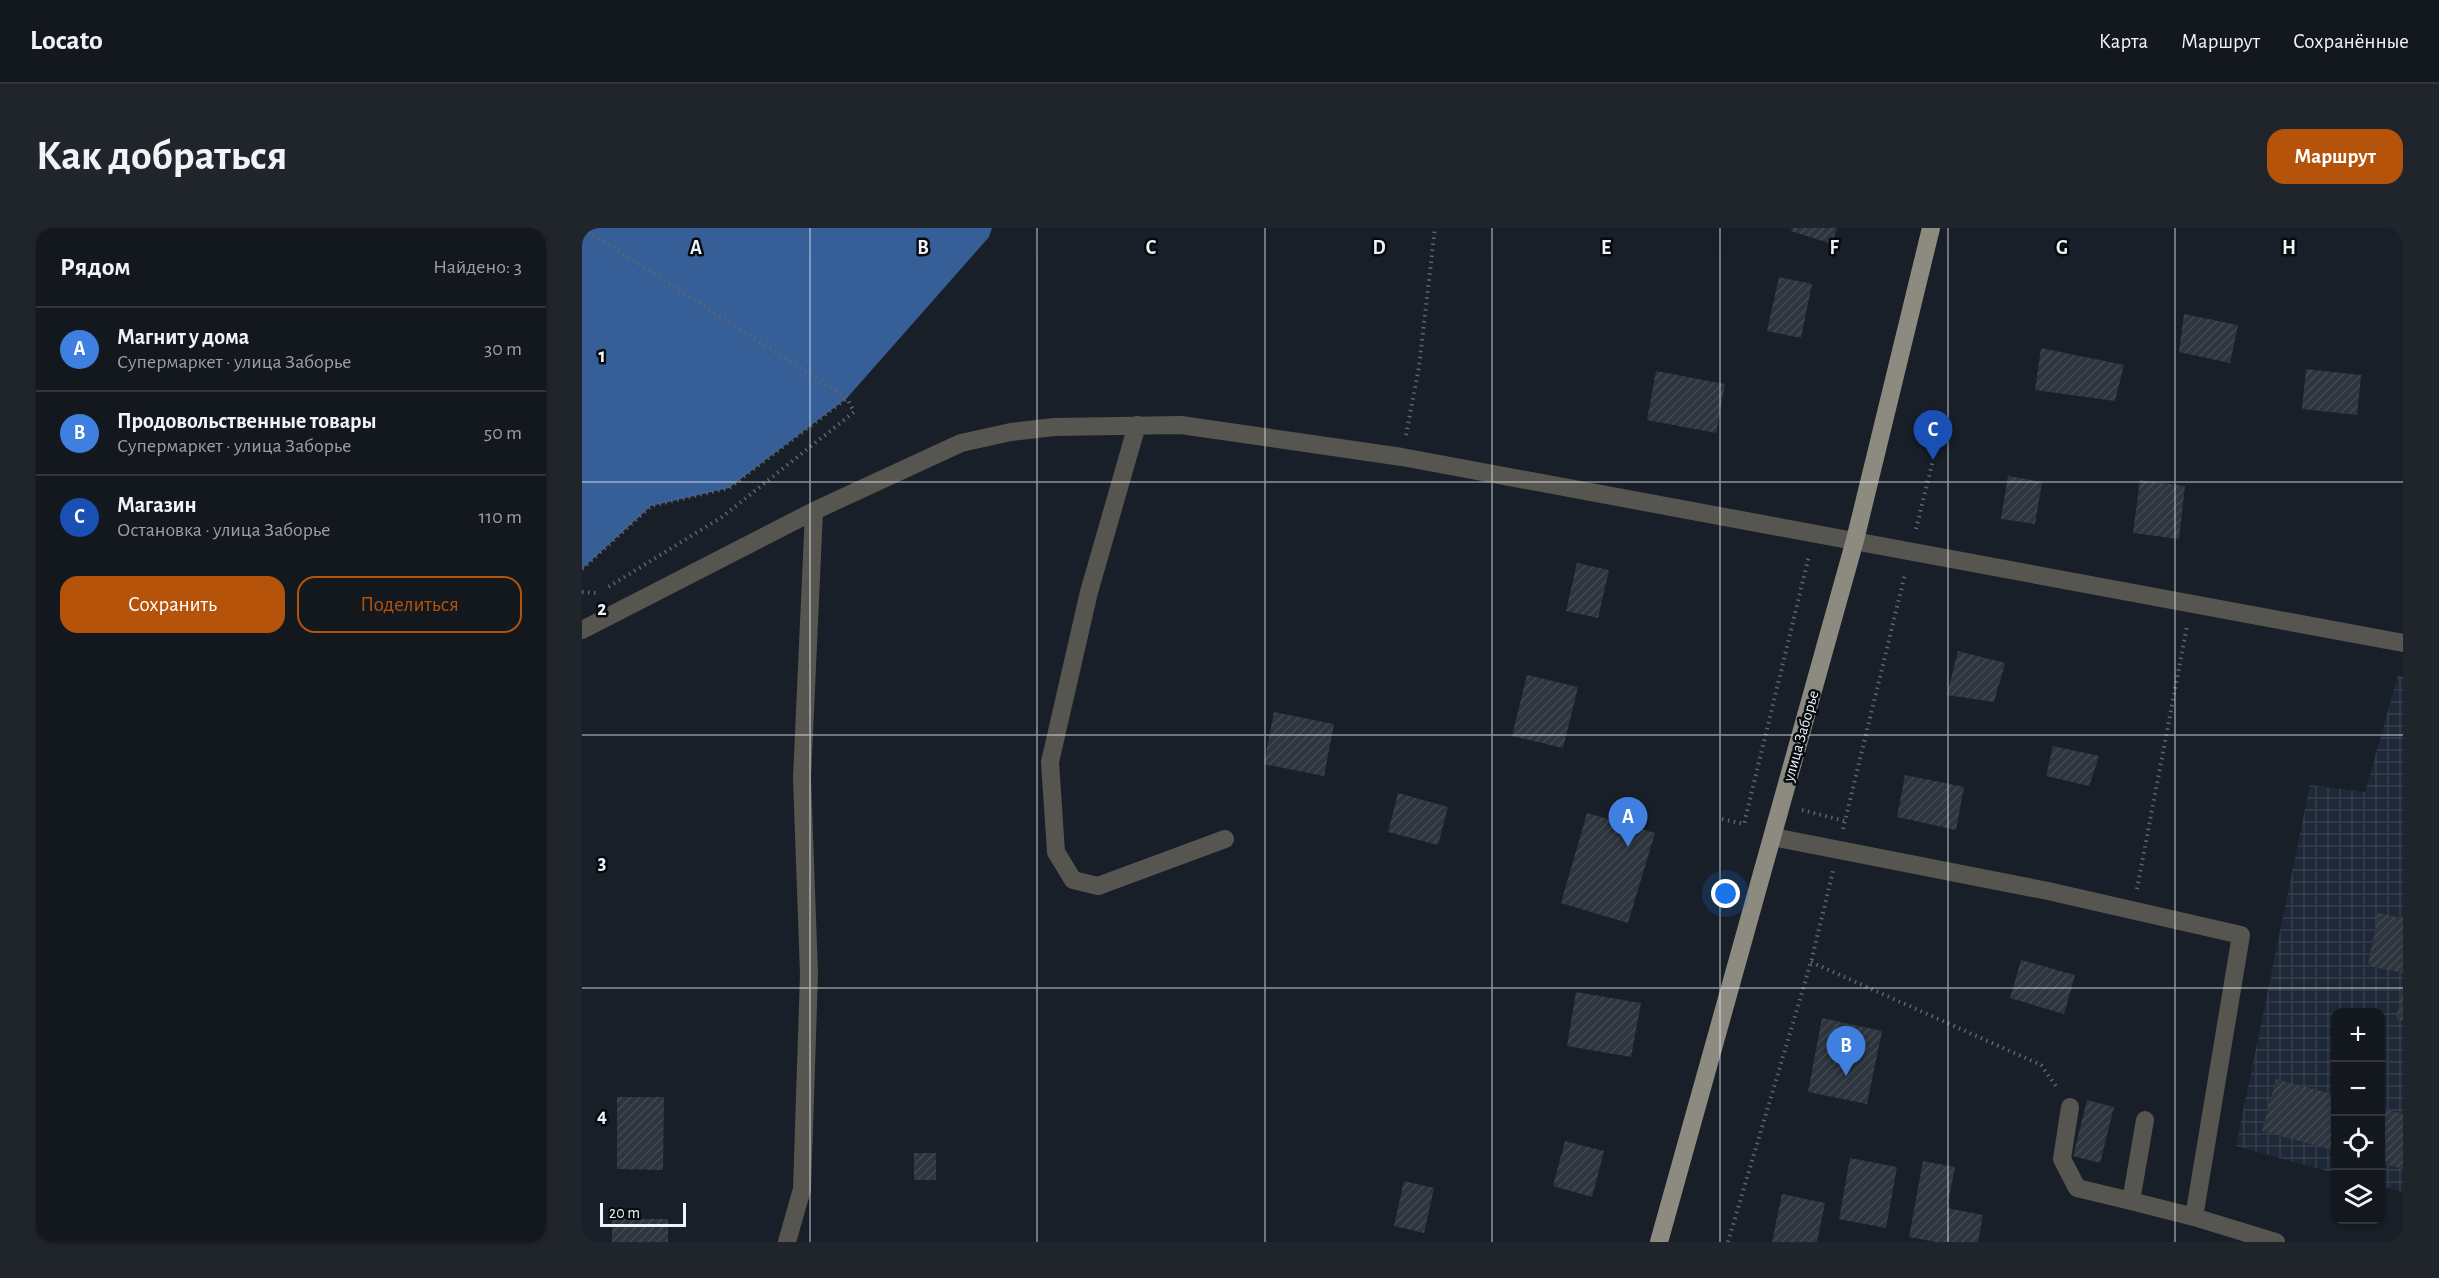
<!DOCTYPE html>
<html lang="ru">
<meta charset="utf-8">
<style>
:root{--surface:#13171e;--page:#20242b;--text:#f1f3f6;--muted:#9d9fa4;--line:#32363c;--accent:#b45309}
body{margin:0;font-family:"Alegreya Sans",sans-serif;background:var(--page);color:var(--text)}
.controls{position:absolute;right:18px;bottom:18px;display:grid;overflow:hidden;border-radius:12px;box-shadow:0 2px 4px #0004}
.controls button{width:54px;height:54px;display:grid;place-items:center;padding:0;border:0;border-bottom:2px solid var(--line);background:var(--surface);color:var(--text);font:30px sans-serif}
.scale{position:absolute;left:18px;bottom:15px;width:86px;box-sizing:border-box;padding-left:6px;border:3px solid #eef3f9;border-top:0;font-size:16px;line-height:21px;white-space:nowrap;color:#eef3f9;-webkit-text-stroke:4px #06090d;paint-order:stroke}
.you{position:absolute;left:1144px;top:666px;width:21px;height:21px;margin:-15px;border:4px solid #fff;border-radius:50%;background:#1a73e8;box-shadow:0 0 0 9px #1a73e833}
.badge{display:grid;place-items:center;width:39px;height:39px;border-radius:50%;background:var(--accent);color:#fff;font-size:20px;font-weight:700}
.pin{position:absolute;translate:-50% -50px;filter:drop-shadow(0 2px 3px #0008)}
.pin::after{content:'';position:absolute;top:32px;width:21px;height:18px;background:inherit;clip-path:polygon(0 0,100% 0,50% 100%)}
.list{margin:0;padding:0;list-style:none}
h2{display:flex;justify-content:space-between;align-items:center;height:78px;margin:0;padding:0 24px;font-size:26px}
h2 small{font-size:20px;font-weight:400;color:var(--muted)}
.list li{display:grid;grid-template-columns:39px 1fr auto;gap:18px;align-items:center;box-sizing:border-box;height:84px;padding:0 24px;border-top:2px solid var(--line)}
.list b{display:block;font-size:22px;white-space:nowrap}
.list p{margin:0;font-size:20px;white-space:nowrap;color:var(--muted)}
.list em{font-size:20px;font-style:normal;color:var(--muted)}
.actions{display:flex;gap:12px;padding:18px 24px}
.actions a{flex:1;padding:14px 0;border:2px solid var(--accent);border-radius:18px;text-align:center;font-size:21px;color:var(--accent)}
.actions .main{background:var(--accent);color:#fff}
.icon{flex:none;width:33px;height:33px;fill:none;stroke:currentColor;stroke-width:2;stroke-linecap:round;stroke-linejoin:round}
.map{position:relative;flex:none;width:1821px;height:1014px;overflow:hidden;border-radius:18px}
header{display:flex;align-items:center;gap:36px;box-sizing:border-box;height:84px;padding:0 30px;background:var(--surface);border-bottom:2px solid var(--line)}
header strong{font-size:28px}
nav{display:flex;gap:33px;margin-inline-start:auto;font-size:21px}
.intro{display:flex;align-items:center;justify-content:space-between;box-sizing:border-box;height:144px;padding:0 36px}
h1{margin:0;font-size:42px}
.button{padding:15px 27px;border-radius:18px;background:var(--accent);color:#fff;font-size:21px;font-weight:700}
main{display:flex;gap:36px;padding:0 36px}
aside{flex:1;background:var(--surface);border-radius:18px;box-shadow:0 2px 4px #0004}
.map>svg:first-child{display:block}
.industrial{fill:url(#industrial-grid)}
.water{fill:#365f98}
.building{fill:url(#building-hatch)}
.lines{fill:none;stroke-linecap:round;stroke-linejoin:round}
.path{stroke:#5e646c;stroke-width:4;stroke-dasharray:1.5 4.5;stroke-linecap:butt}
.minor{stroke:#56554f;stroke-width:18}
.major{stroke:#8d8b7f;stroke-width:18}
.grid{fill:none;stroke:#eef3f9;stroke-width:1.5;stroke-opacity:0.55}
.labels{text-anchor:middle;dominant-baseline:central;stroke-width:5;stroke-linejoin:round;paint-order:stroke}
.street-label{font-size:16px;fill:#eef3f9;stroke:#06090d}
.grid-label{font-size:20px;text-anchor:middle;font-weight:bold;fill:#eef3f9;stroke:#06090d;stroke-width:5;stroke-linejoin:round;paint-order:stroke}
</style>
<header>
<strong>Locato</strong>
<nav><a>Карта</a><a>Маршрут</a><a>Сохранённые</a></nav>
</header>
<div class="intro"><h1>Как добраться</h1><a class="button">Маршрут</a></div>
<main>
<aside>
<h2>Рядом<small>Найдено: 3</small></h2>
<ul class="list">
<li><span class="badge" style="background:#3f7fe0">A</span><div><b>Магнит у дома</b><p>Супермаркет · улица Заборье</p></div><em>30 m</em></li>
<li><span class="badge" style="background:#3f7fe0">B</span><div><b>Продовольственные товары</b><p>Супермаркет · улица Заборье</p></div><em>50 m</em></li>
<li><span class="badge" style="background:#1a4fb4">C</span><div><b>Магазин</b><p>Остановка · улица Заборье</p></div><em>110 m</em></li>
</ul>
<div class="actions"><a class="main">Сохранить</a><a>Поделиться</a></div>
</aside>
<div class="map">
<svg width="1821" height="1014" viewBox="0 0 1821 1014">
<defs>
<pattern id="industrial-grid" width="8" height="8" patternUnits="userSpaceOnUse" patternTransform="scale(1.5)"><rect width="8" height="8" fill="#1e2837"/><path d="M0 4h8M4 0v8" fill="none" stroke="#343d4b"/></pattern>
<pattern id="building-hatch" width="6" height="6" patternUnits="userSpaceOnUse" patternTransform="scale(1.5)"><rect width="6" height="6" fill="#2e353f"/><path d="M-1 1l2-2M0 6l6-6M5 7l2-2" fill="none" stroke="#424952"/></pattern>
</defs>
<rect width="100%" height="100%" fill="#191f28"/>
<path class="industrial" d="M1816,447L1821,449V964L1799,958L1798,784H1754L1753,945L1654,918L1728,557L1783,564Z"/>
<path class="water" d="M0,0H410L407,9L265,170L147,260L69,278L0,341Z"/>
<path class="building" d="M1210,0H1255L1250,16L1209,3Z
M1197,49L1230,56L1219,110L1185,103Z
M1602,86L1656,97L1648,135L1597,124Z
M1459,120L1542,137L1533,173L1453,162Z
M1724,141L1779,147L1775,187L1720,181Z
M1074,143L1143,156L1134,205L1065,192Z
M1426,248L1460,254L1453,296L1419,291Z
M1558,252L1603,258L1597,311L1551,305Z
M995,335L1027,342L1016,390L984,383Z
M1376,423L1423,435L1412,474L1365,467Z
M945,447L996,459L981,520L930,508Z
M692,484L752,496L742,548L682,536Z
M1471,518L1517,528L1507,558L1464,548Z
M1323,547L1382,559L1374,602L1315,589Z
M816,565L866,579L856,617L806,604Z
M1005,585L1073,605L1046,695L979,675Z
M1796,685L1821,690V745L1786,738Z
M1439,732L1493,747L1482,786L1428,770Z
M1820,763H1821V793L1814,791Z
M994,764L1059,775L1049,829L985,818Z
M1240,790L1300,803L1285,876L1226,864Z
M1694,851L1754,867V923L1680,903Z
M35,869H82L81,942L35,941Z
M1505,872L1532,879L1518,935L1491,928Z
M1798,880L1821,886V941L1798,935Z
M983,913L1022,923L1010,969L971,958Z
M332,925H354V952H332Z
M1268,930L1315,939L1304,1000L1257,991Z
M1341,933L1373,939L1365,980L1401,987L1396,1014H1354L1327,1009Z
M822,953L852,960L842,1005L812,998Z
M1200,966L1243,975L1235,1014H1190Z
M30,991H86V1014H30Z"/>
<g class="lines">
<path class="path" d="M1,0L265,170L272,184L140,289L23,361
M824,207L837,139L853,0
M1334,301L1351,232
M0,341L69,278L147,260L265,170
M0,364L17,365
M1220,582L1263,593
M1140,591L1162,596L1227,328
M1261,601L1323,346
M1555,661L1605,398
M1229,734L1459,837L1476,861
M1146,1014L1229,734L1251,643"/>
<path class="minor" d="M555,197L507,364L468,534L474,624L491,652L516,658L643,611
M0,402L232,283L379,215L429,204L472,199L599,197L820,229L1821,415
M1191,609L1466,663L1659,707L1612,989L1694,1014
M1488,879L1480,931L1495,960L1549,973
M1563,892L1549,973L1612,989
M205,1014L220,961L227,746L220,550L232,283"/>
<path class="major" d="M1077,1014L1273,312L1349,0"/>
</g>
<path class="grid" d="M228,0V1014M455,0V1014M683,0V1014M910,0V1014M1138,0V1014M1366,0V1014M1593,0V1014M0,254H1821M0,507H1821M0,760H1821"/>
<g class="labels">
<g class="street-label">
<text transform="translate(1219 508) rotate(-74)">улица Заборье</text>
</g>
</g>
<g class="grid-label">
<text x="114" y="26">A</text>
<text x="341" y="26">B</text>
<text x="569" y="26">C</text>
<text x="797" y="26">D</text>
<text x="1024" y="26">E</text>
<text x="1252" y="26">F</text>
<text x="1480" y="26">G</text>
<text x="1707" y="26">H</text>
<text x="20" y="134">1</text>
<text x="20" y="387">2</text>
<text x="20" y="641">3</text>
<text x="20" y="894">4</text>
</g>
</svg>
<div class="controls">
<button>+</button>
<button>−</button>
<button><svg class="icon" aria-label="locate" viewBox="0 0 24 24"><circle cx="12" cy="12" r="6"/><path d="M12 2v4M12 18v4M2 12h4M18 12h4"/></svg></button>
<button><svg class="icon" aria-label="layers" viewBox="0 0 24 24"><path d="M12 4l9 5-9 5-9-5zM3 14l9 5 9-5"/></svg></button>
</div>
<div class="scale">20 m</div>
<div class="you"></div>
<div class="pin badge" style="left:1046px;top:619px;background:#3f7fe0">A</div>
<div class="pin badge" style="left:1264px;top:848px;background:#3f7fe0">B</div>
<div class="pin badge" style="left:1351px;top:232px;background:#1a4fb4">C</div>
</div>
</main>
